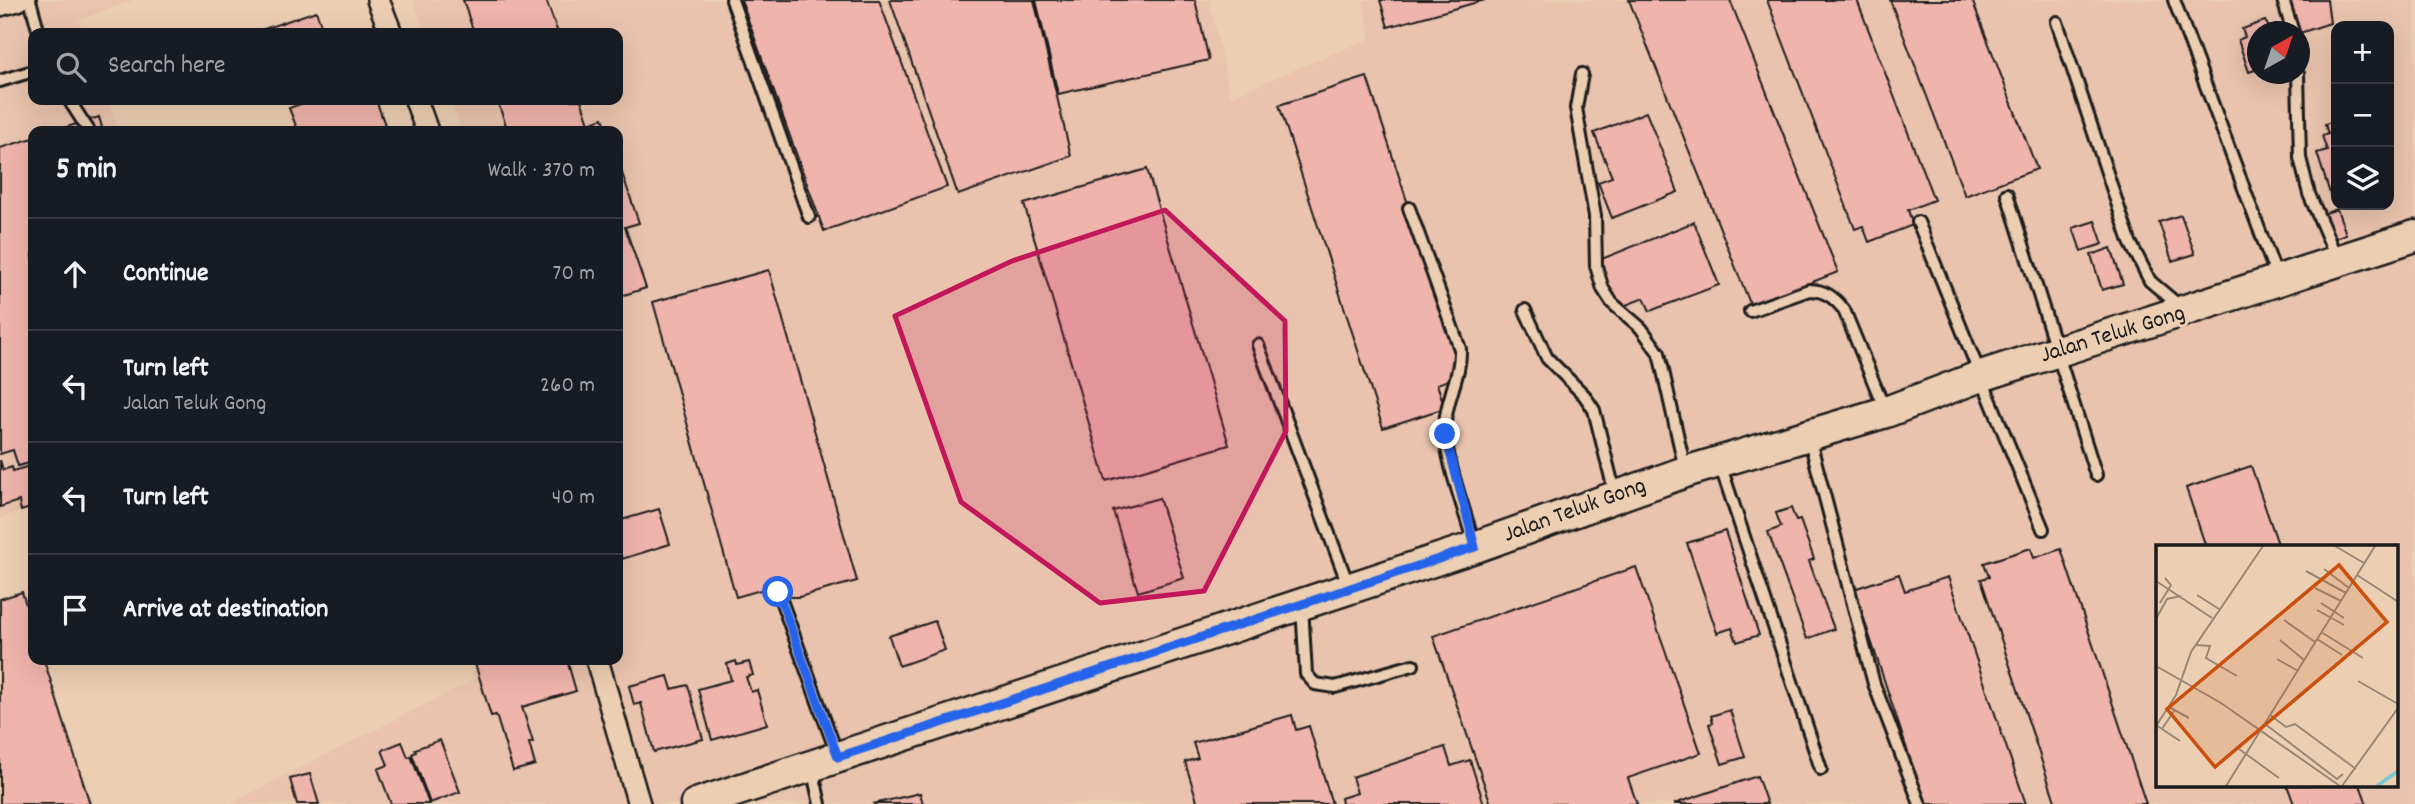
<!DOCTYPE html>
<meta charset="utf-8">
<style>
:root{--surface:#171b24;--page:#20242c;--text:#f1f3f6;--muted:#9ea1a6;--line:#363941}
body{margin:0;font-family:Dekko,sans-serif;background:var(--page);color:var(--text)}
.controls{position:absolute;right:21px;top:21px;display:grid;overflow:hidden;border-radius:14px;box-shadow:0 7px 28px #0002}
.controls button{width:63px;height:63px;display:grid;place-items:center;padding:0;border:0;border-bottom:2px solid var(--line);background:var(--surface);color:var(--text);font:35px sans-serif}
.compass{position:absolute;left:2247px;top:21px;width:63px;height:63px;border-radius:50%;background:var(--surface);box-shadow:0 7px 28px #0002;rotate:40deg}
.stop{position:absolute;width:21px;height:21px;margin:-16px;border:5px solid #2563eb;border-radius:50%;background:#fff}
.stop.end{background:#2563eb;border-color:#fff;box-shadow:0 2px 7px #0008}
.list{margin:0;padding:0;list-style:none}
h2{display:flex;justify-content:space-between;align-items:center;height:91px;margin:0;padding:0 28px;font-size:30px}
h2 small{font-size:23px;font-weight:400;color:var(--muted)}
.list li{display:grid;grid-template-columns:46px 1fr auto;gap:21px;align-items:center;box-sizing:border-box;height:112px;padding:0 28px;border-top:2px solid var(--line)}
.list b{display:block;font-size:26px;white-space:nowrap}
.list p{margin:0;font-size:23px;white-space:nowrap;color:var(--muted)}
.list em{font-size:23px;font-style:normal;color:var(--muted)}
.icon{flex:none;width:38px;height:38px;fill:none;stroke:currentColor;stroke-width:2;stroke-linecap:round;stroke-linejoin:round}
.map{position:relative;flex:none;width:2415px;height:804px;overflow:hidden}
.search{position:absolute;background:var(--surface);box-shadow:0 7px 28px #0002;left:28px;top:28px;width:595px;height:77px;display:flex;align-items:center;gap:18px;box-sizing:border-box;padding:0 24px;border-radius:14px;color:var(--muted);font-size:26px}
.panel{position:absolute;background:var(--surface);box-shadow:0 7px 28px #0002;left:28px;top:126px;width:595px;height:539px;border-radius:14px}
.map>svg:first-child{display:block}
.built{fill:#e9c3ad;fill-rule:evenodd}
.building{fill:#efb4ac;stroke:#1c1c1c;stroke-width:2}
.lines{fill:none;stroke-linecap:round;stroke-linejoin:round}
.lane-casing{stroke:#1c1c1c;stroke-width:16}
.street-casing{stroke:#1c1c1c;stroke-width:26}
.secondary-casing{stroke:#1c1c1c;stroke-width:35}
.lane{stroke:#ecceb2;stroke-width:10}
.street{stroke:#ecceb2;stroke-width:21}
.secondary{stroke:#ecceb2;stroke-width:30}
.route{stroke:#2563eb;stroke-width:9}
.marked{fill:#c2185b;fill-opacity:0.2;stroke:#c2185b;stroke-width:5;stroke-linejoin:round}
.labels{text-anchor:middle;dominant-baseline:central;stroke-width:6;stroke-linejoin:round;paint-order:stroke}
.street-label{font-size:24px;fill:#1c1c1c;stroke:#ecceb2}
.inset-river{fill:none;stroke:#79c9d4;stroke-width:3.5}
.inset-road{fill:none;stroke:#998776;stroke-width:2}
.view{fill:#c9500e;fill-opacity:0.15;stroke:#c9500e;stroke-width:3.5}
.inset-edge{fill:none;stroke:#1c1c1c;stroke-width:3.5}
</style>
<div class="map">
<svg width="2415" height="804" viewBox="0 0 2415 804">
<rect width="100%" height="100%" fill="#ecceb2"/>
<filter id="ink" filterUnits="userSpaceOnUse"><feTurbulence type="fractalNoise" baseFrequency=".0143" numOctaves="2"/><feDisplacementMap in="SourceGraphic" scale="14" xChannelSelector="R" yChannelSelector="G"/><feConvolveMatrix kernelMatrix="1 2 1 2 8 2 1 2 1" color-interpolation-filters="sRGB"/></filter>
<g filter="url(#ink)">
<path class="built" d="M0,0H133L79,20L84,33H33V100H108L119,131H33V507L0,518Z
M413,0H1209L1230,97L1371,38L1363,0H2415V804H230L475,679L469,660H618V131H462L450,100H618V33H426ZM2336,26H2389V205H2336ZM2258,32H2300V74H2258ZM2158,547H2396V785H2158Z"/>
<path class="building" d="M463,0H546L558,33H474Z
M741,0H879L947,187L824,231Z
M890,0H1034L1071,156L958,195Z
M1036,0H1195L1209,60L1058,94Z
M1380,0H1485L1388,27Z
M1629,0H1730L1838,272L1751,306Z
M1767,0H1857L1934,200L1908,210L1913,225L1869,242L1863,226L1855,229Z
M1890,0H1972L2037,169L1965,196Z
M2288,0H2327L2330,23L2300,33Z
M316,11L324,33H259L258,31Z
M2265,21L2272,32H2258V69L2249,72L2238,40L2245,37L2242,29Z
M1367,77L1463,375L1437,384L1445,408L1383,428L1279,105Z
M312,100H376L385,125L367,131H298L289,108Z
M497,100H581L589,123L603,118L608,131H508Z
M1646,112L1678,192L1612,218L1598,182L1612,177L1594,133Z
M99,117L103,131H54Z
M2336,120V202L2333,203L2317,153L2327,150L2322,136L2328,134L2325,124Z
M33,138V462L18,466L13,450L0,454V148Z
M618,161L639,223L625,227L646,288L618,297Z
M1147,169L1229,445L1106,481L1024,204Z
M2337,209L2346,234L2329,240L2320,215Z
M2181,215L2195,254L2172,261L2159,222Z
M2095,221L2103,244L2081,251L2073,228Z
M1694,222L1719,285L1650,311L1644,298L1613,310L1594,262Z
M2111,248L2123,284L2102,290L2091,255Z
M769,270L857,581L799,597H777L764,589L736,597L653,302Z
M0,460L3,470L12,467L13,471L33,465V507L21,511L19,501L0,507Z
M2251,466L2279,547H2206L2186,488Z
M1159,498L1184,578L1138,592L1113,511Z
M1791,508L1796,521L1800,520L1814,559L1809,561L1834,629L1807,639L1768,532L1781,527L1776,513Z
M659,509L670,544L622,559L618,546V521Z
M1725,531L1759,635L1737,642L1732,628L1717,633L1687,543Z
M2031,548L2034,558L2061,549L2146,804H2056L1981,579L1989,577L1984,563Z
M1636,567L1701,753L1628,778L1637,804H1491L1433,636Z
M1899,574L1905,591L1948,577L2026,804H1925L1854,589Z
M22,592L33,627V660H44L90,804H0V599Z
M935,621L945,650L899,666L889,636Z
M474,660H567L576,691L522,707L533,742L529,743L535,765L513,771L496,715L491,716Z
M736,661L737,665L749,662L753,675L746,677L751,692L757,690L767,724L712,740L698,689L731,680L727,664Z
M668,676L672,689L688,685L703,739L654,752L641,703L634,705L629,686Z
M1730,710L1745,757L1722,764L1709,724L1713,723L1711,716Z
M1292,715L1296,730L1309,726L1332,804H1198L1185,762L1198,758L1193,743Z
M440,740L460,792L430,803L412,754L416,752L415,749Z
M402,742L408,757L411,756L429,804H391L378,769L388,765L382,750Z
M1445,747L1451,766L1470,760L1484,804H1342L1341,798L1357,793L1352,777Z
M310,774L319,804H297L290,779Z
M1757,776L1767,804H1674Z
M2287,785H2360L2367,804H2294Z
M920,793L923,804H873Z"/>
<g class="lines">
<defs>
<path id="lane" d="M30,0L39,33
M732,0L809,217
M2174,0L2278,280
M2283,0L2293,32
M2057,22L2130,242L2150,281L2182,308
M1582,74L1576,108L1595,216L1596,266L1603,289L1612,303L1641,328L1659,353L1685,469
M2298,74L2300,158L2309,194L2337,259
M0,81L33,71
M69,100L89,131
M2007,194L2096,475
M1409,208L1460,349C1461,375 1447,397 1445,423C1442,451 1466,514 1474,544
M1918,222L2043,529
M1525,310L1547,358L1584,395L1594,410L1615,494
M1750,311L1809,290C1825,290 1835,298 1844,310L1885,410
M1258,345L1349,587
M1809,437L1874,684L1920,804
M1720,464L1821,769
M778,592L837,754
M1302,606L1306,674L1315,684L1335,687L1413,665
M812,768L820,804"/>
<path id="street" d="M378,0L391,33
M0,5L18,0
M416,100L427,131
M597,660L639,804"/>
<path id="secondary" d="M696,804L1475,547L1685,472L1886,412L1981,376L2415,236"/>
</defs>
<use href="#lane" class="lane-casing"/>
<use href="#street" class="street-casing"/>
<use href="#secondary" class="secondary-casing"/>
<use href="#lane" class="lane"/>
<use href="#street" class="street"/>
<use href="#secondary" class="secondary"/>
</g>
</g>
<g class="lines" filter="url(#ink)">
<path class="route" d="M778,592L838,757L1475,547L1445,434"/>
</g>
<path class="marked" d="M1165,210L1285,321L1286,431L1204,591L1100,603L961,502L895,316L1012,261Z"/>
<g class="labels">
<g class="street-label">
<text transform="translate(2113 335) rotate(-17)">Jalan Teluk Gong</text>
<text transform="translate(1575 511) rotate(-20)">Jalan Teluk Gong</text>
</g>
</g>
<g transform="translate(2156 545)">
<rect width="242" height="242" fill="#ecceb2"/>
<path class="inset-river" d="M221,241L242,226"/>
<path class="inset-road" d="M179,1L208,18M168,24L193,43M150,26L190,48M201,30L241,56M0,36L56,73M159,43L185,56M41,50L63,64M4,58L15,40L9,33M165,58L188,73M161,65L188,80M0,74L11,54L25,51M128,75L159,97M165,87L207,113M161,94L186,110M124,95L148,115M40,100L54,101L50,113L81,131M121,114L142,126M0,121L65,158L184,241M202,136L242,159M13,162L33,173M114,170L130,182L139,179L200,224M109,179L181,234L187,229M0,180L24,196M0,181L20,150L35,107L107,1M6,184L18,166M83,204L123,233M70,241L219,1M186,241L242,163"/>
<path class="view" d="M183,20L231,77L59,222L11,164Z"/>
<rect width="242" height="242" class="inset-edge"/>
</g>
</svg>
<div class="controls">
<button>+</button>
<button>−</button>
<button><svg class="icon" aria-label="layers" viewBox="0 0 24 24"><path d="M12 4l9 5-9 5-9-5zM3 14l9 5 9-5"/></svg></button>
</div>
<svg class="compass" viewBox="-18 -18 36 36"><path d="M0-13l5 13h-10z" fill="#e53935"/><path d="M0 13l5-13h-10z" fill="#9ea1a6"/></svg>
<div class="stop" style="left:778px;top:592px"></div>
<div class="stop end" style="left:1445px;top:434px"></div>
<div class="search"><svg class="icon" aria-label="search" viewBox="0 0 24 24"><circle cx="10" cy="10" r="6"/><path d="M15 15l6 6"/></svg>Search here</div>
<section class="panel">
<h2>5 min<small>Walk · 370 m</small></h2>
<ul class="list">
<li><svg class="icon" aria-label="ahead" viewBox="0 0 24 24"><path d="M12 20V5M6 11l6-6 6 6"/></svg><div><b>Continue</b></div><em>70 m</em></li>
<li><svg class="icon" aria-label="left" viewBox="0 0 24 24"><path d="M17 20v-9H6M10 6l-5 5 5 5"/></svg><div><b>Turn left</b><p>Jalan Teluk Gong</p></div><em>260 m</em></li>
<li><svg class="icon" aria-label="left" viewBox="0 0 24 24"><path d="M17 20v-9H6M10 6l-5 5 5 5"/></svg><div><b>Turn left</b></div><em>40 m</em></li>
<li><svg class="icon" aria-label="arrive" viewBox="0 0 24 24"><path d="M6 21V4h12l-3 4 3 4H6"/></svg><div><b>Arrive at destination</b></div></li>
</ul>
</section>
</div>
